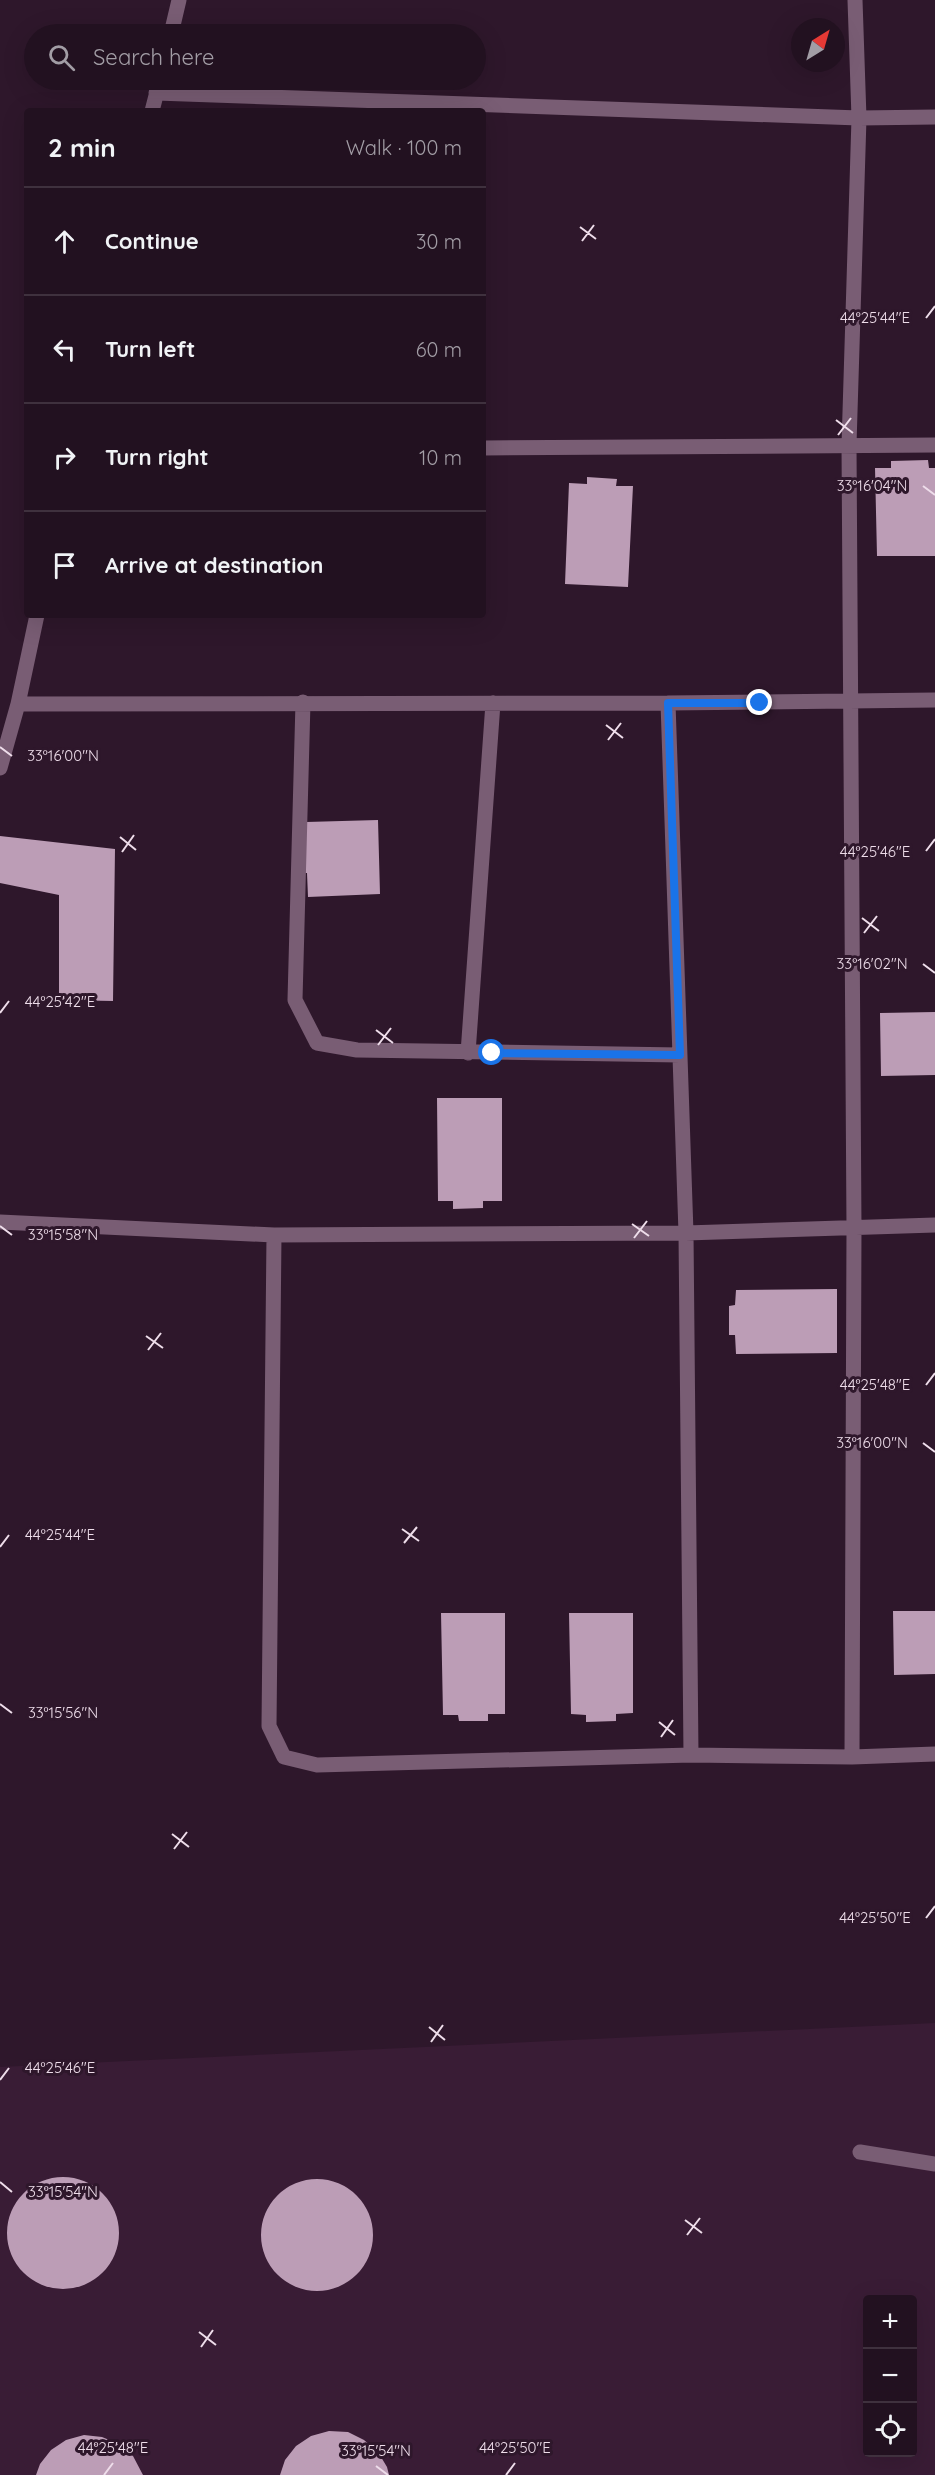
<!DOCTYPE html>
<meta charset="utf-8">
<style>
:root{--surface:#221120;--page:#2e1f2d;--text:#f1f3f6;--muted:#a29da5;--line:#3f313e}
body{margin:0;font-family:Quicksand,sans-serif;background:var(--page);color:var(--text)}
.controls{position:absolute;right:18px;bottom:18px;display:grid;overflow:hidden;border-radius:6px;box-shadow:0 6px 24px #0002}
.controls button{width:54px;height:54px;display:grid;place-items:center;padding:0;border:0;border-bottom:2px solid var(--line);background:var(--surface);color:var(--text);font:30px sans-serif}
.compass{position:absolute;left:791px;top:18px;width:54px;height:54px;border-radius:50%;background:var(--surface);box-shadow:0 6px 24px #0002;rotate:37deg}
.stop{position:absolute;width:18px;height:18px;margin:-14px;border:4px solid #1a73e8;border-radius:50%;background:#fff}
.stop.end{background:#1a73e8;border-color:#fff;box-shadow:0 2px 6px #0008}
.list{margin:0;padding:0;list-style:none}
h2{display:flex;justify-content:space-between;align-items:center;height:78px;margin:0;padding:0 24px;font-size:26px}
h2 small{font-size:20px;font-weight:400;color:var(--muted)}
.list li{display:grid;grid-template-columns:39px 1fr auto;gap:18px;align-items:center;box-sizing:border-box;height:108px;padding:0 24px;border-top:2px solid var(--line)}
.list b{display:block;font-size:22px;white-space:nowrap}
.list em{font-size:20px;font-style:normal;color:var(--muted)}
.icon{flex:none;width:33px;height:33px;fill:none;stroke:currentColor;stroke-width:2;stroke-linecap:round;stroke-linejoin:round}
.map{position:relative;flex:none;width:935px;height:2475px;overflow:hidden}
.search{position:absolute;background:var(--surface);box-shadow:0 6px 24px #0002;left:24px;top:24px;width:462px;height:66px;display:flex;align-items:center;gap:15px;box-sizing:border-box;padding:0 21px;border-radius:33px;color:var(--muted);font-size:22px}
.panel{position:absolute;background:var(--surface);box-shadow:0 6px 24px #0002;left:24px;top:108px;width:462px;height:510px;border-radius:6px}
.map>svg:first-child{display:block}
.built{fill:#391c35;fill-rule:evenodd}
.building{fill:#bc9db6}
.lines{fill:none;stroke-linecap:round;stroke-linejoin:round}
.service{stroke:#795d74;stroke-width:15}
.minor{stroke:#795d74;stroke-width:15}
.route{stroke:#1a73e8;stroke-width:8}
.ticks{fill:none;stroke:#eeddea;stroke-width:2}
.ticks-label{font-size:15px;text-anchor:middle;fill:#eeddea;stroke:#2e172b;stroke-width:6;stroke-linejoin:round;paint-order:stroke}
</style>
<div class="map">
<svg width="935" height="2475" viewBox="0 0 935 2475">
<rect width="100%" height="100%" fill="#2e172b"/>
<path class="built" d="M935,2023V2475H0V2067ZM868,2300H912V2452H868Z"/>
<path class="building" d="M928,460L929,468H935V556H877L875,468H891V461Z
M587,477L617,479L616,486H633L628,587L565,584L569,483L587,484Z
M378,820L380,894L308,897L307,873H302L306,822Z
M0,836L115,849L113,1001L59,1000V895L0,883Z
M935,1012V1075L881,1076L880,1013Z
M437,1098H502V1201H483V1208L453,1209V1201H438Z
M837,1289V1353L736,1354L735,1335H729V1306L735,1305L736,1290Z
M893,1611H935V1674L894,1675Z
M441,1613H505V1714H488V1721H459L458,1715H443Z
M569,1613H633V1713L616,1714V1721L586,1722V1715L571,1714Z
M7 2233a56 56 0 1 1 112 0a56 56 0 1 1-112 0Z
M261 2235a56 56 0 1 1 112 0a56 56 0 1 1-112 0Z
M329,2431L348,2432L364,2440L378,2452L387,2467L389,2475H280L285,2460L296,2446L311,2436Z
M84,2435L102,2437L119,2444L133,2456L143,2475H36L40,2464L51,2450L66,2440Z"/>
<g class="lines">
<path class="service" d="M860,2152L935,2164"/>
<path class="minor" d="M171,34L179,0
M156,93L859,118L935,117
M152,111L160,80
M483,448L935,445
M303,702L295,1000L317,1043L357,1050L680,1055
M668,703L686,1233L691,1755
M18,704L668,703L935,700
M0,768L18,704L37,615
M468,1053L493,703
M0,1222L274,1235L686,1233L935,1225
M274,1235L269,1726L284,1757L317,1765L691,1755L852,1757L935,1754
M852,1757L854,1228L849,445L859,118L855,0"/>
</g>
<g class="lines">
<path class="route" d="M492,1053L680,1055L668,703H760"/>
</g>
<path class="ticks" d="M580,227L596,239M582,241L594,225M926,318L935,306M836,420L853,433M838,435L851,418M923,486L935,495M606,725L623,738M608,740L621,723M0,747L12,756M120,837L136,850M926,851L935,839M122,852L134,835M862,918L879,931M864,933L877,916M923,964L935,973M0,1013L9,1001M376,1030L393,1043M378,1045L391,1028M632,1224L649,1236M0,1226L12,1235M634,1238L647,1221M146,1336L163,1348M148,1350L161,1333M926,1385L935,1373M923,1443L935,1452M402,1529L419,1541M404,1543L417,1527M0,1547L9,1535M0,1704L12,1713M659,1722L675,1735M661,1737L673,1720M172,1834L189,1847M174,1849L187,1832M926,1918L935,1906M429,2027L445,2040M431,2042L443,2025M0,2080L9,2068M0,2182L12,2192M685,2220L702,2233M687,2235L700,2218M199,2332L216,2345M201,2347L213,2330M376,2466L388,2475M104,2475L113,2463M506,2475L515,2463"/>
<g class="ticks-label">
<text x="875" y="323">44°25'44"E</text>
<text x="872" y="491">33°16'04"N</text>
<text x="63" y="761">33°16'00"N</text>
<text x="875" y="857">44°25'46"E</text>
<text x="872" y="969">33°16'02"N</text>
<text x="60" y="1007">44°25'42"E</text>
<text x="63" y="1240">33°15'58"N</text>
<text x="875" y="1390">44°25'48"E</text>
<text x="872" y="1448">33°16'00"N</text>
<text x="60" y="1540">44°25'44"E</text>
<text x="63" y="1718">33°15'56"N</text>
<text x="875" y="1923">44°25'50"E</text>
<text x="60" y="2073">44°25'46"E</text>
<text x="63" y="2197">33°15'54"N</text>
<text x="113" y="2453">44°25'48"E</text>
<text x="515" y="2453">44°25'50"E</text>
<text x="376" y="2456">33°15'54"N</text>
</g>
</svg>
<div class="controls">
<button>+</button>
<button>−</button>
<button><svg class="icon" aria-label="locate" viewBox="0 0 24 24"><circle cx="12" cy="12" r="6"/><path d="M12 2v4M12 18v4M2 12h4M18 12h4"/></svg></button>
</div>
<svg class="compass" viewBox="-18 -18 36 36"><path d="M0-13l5 13h-10z" fill="#e53935"/><path d="M0 13l5-13h-10z" fill="#a29da5"/></svg>
<div class="stop" style="left:492px;top:1053px"></div>
<div class="stop end" style="left:760px;top:703px"></div>
<div class="search"><svg class="icon" aria-label="search" viewBox="0 0 24 24"><circle cx="10" cy="10" r="6"/><path d="M15 15l6 6"/></svg>Search here</div>
<section class="panel">
<h2>2 min<small>Walk · 100 m</small></h2>
<ul class="list">
<li><svg class="icon" aria-label="ahead" viewBox="0 0 24 24"><path d="M12 20V5M6 11l6-6 6 6"/></svg><div><b>Continue</b></div><em>30 m</em></li>
<li><svg class="icon" aria-label="left" viewBox="0 0 24 24"><path d="M17 20v-9H6M10 6l-5 5 5 5"/></svg><div><b>Turn left</b></div><em>60 m</em></li>
<li><svg class="icon" aria-label="right" viewBox="0 0 24 24"><path d="M7 20v-9h11M14 6l5 5-5 5"/></svg><div><b>Turn right</b></div><em>10 m</em></li>
<li><svg class="icon" aria-label="arrive" viewBox="0 0 24 24"><path d="M6 21V4h12l-3 4 3 4H6"/></svg><div><b>Arrive at destination</b></div></li>
</ul>
</section>
</div>
